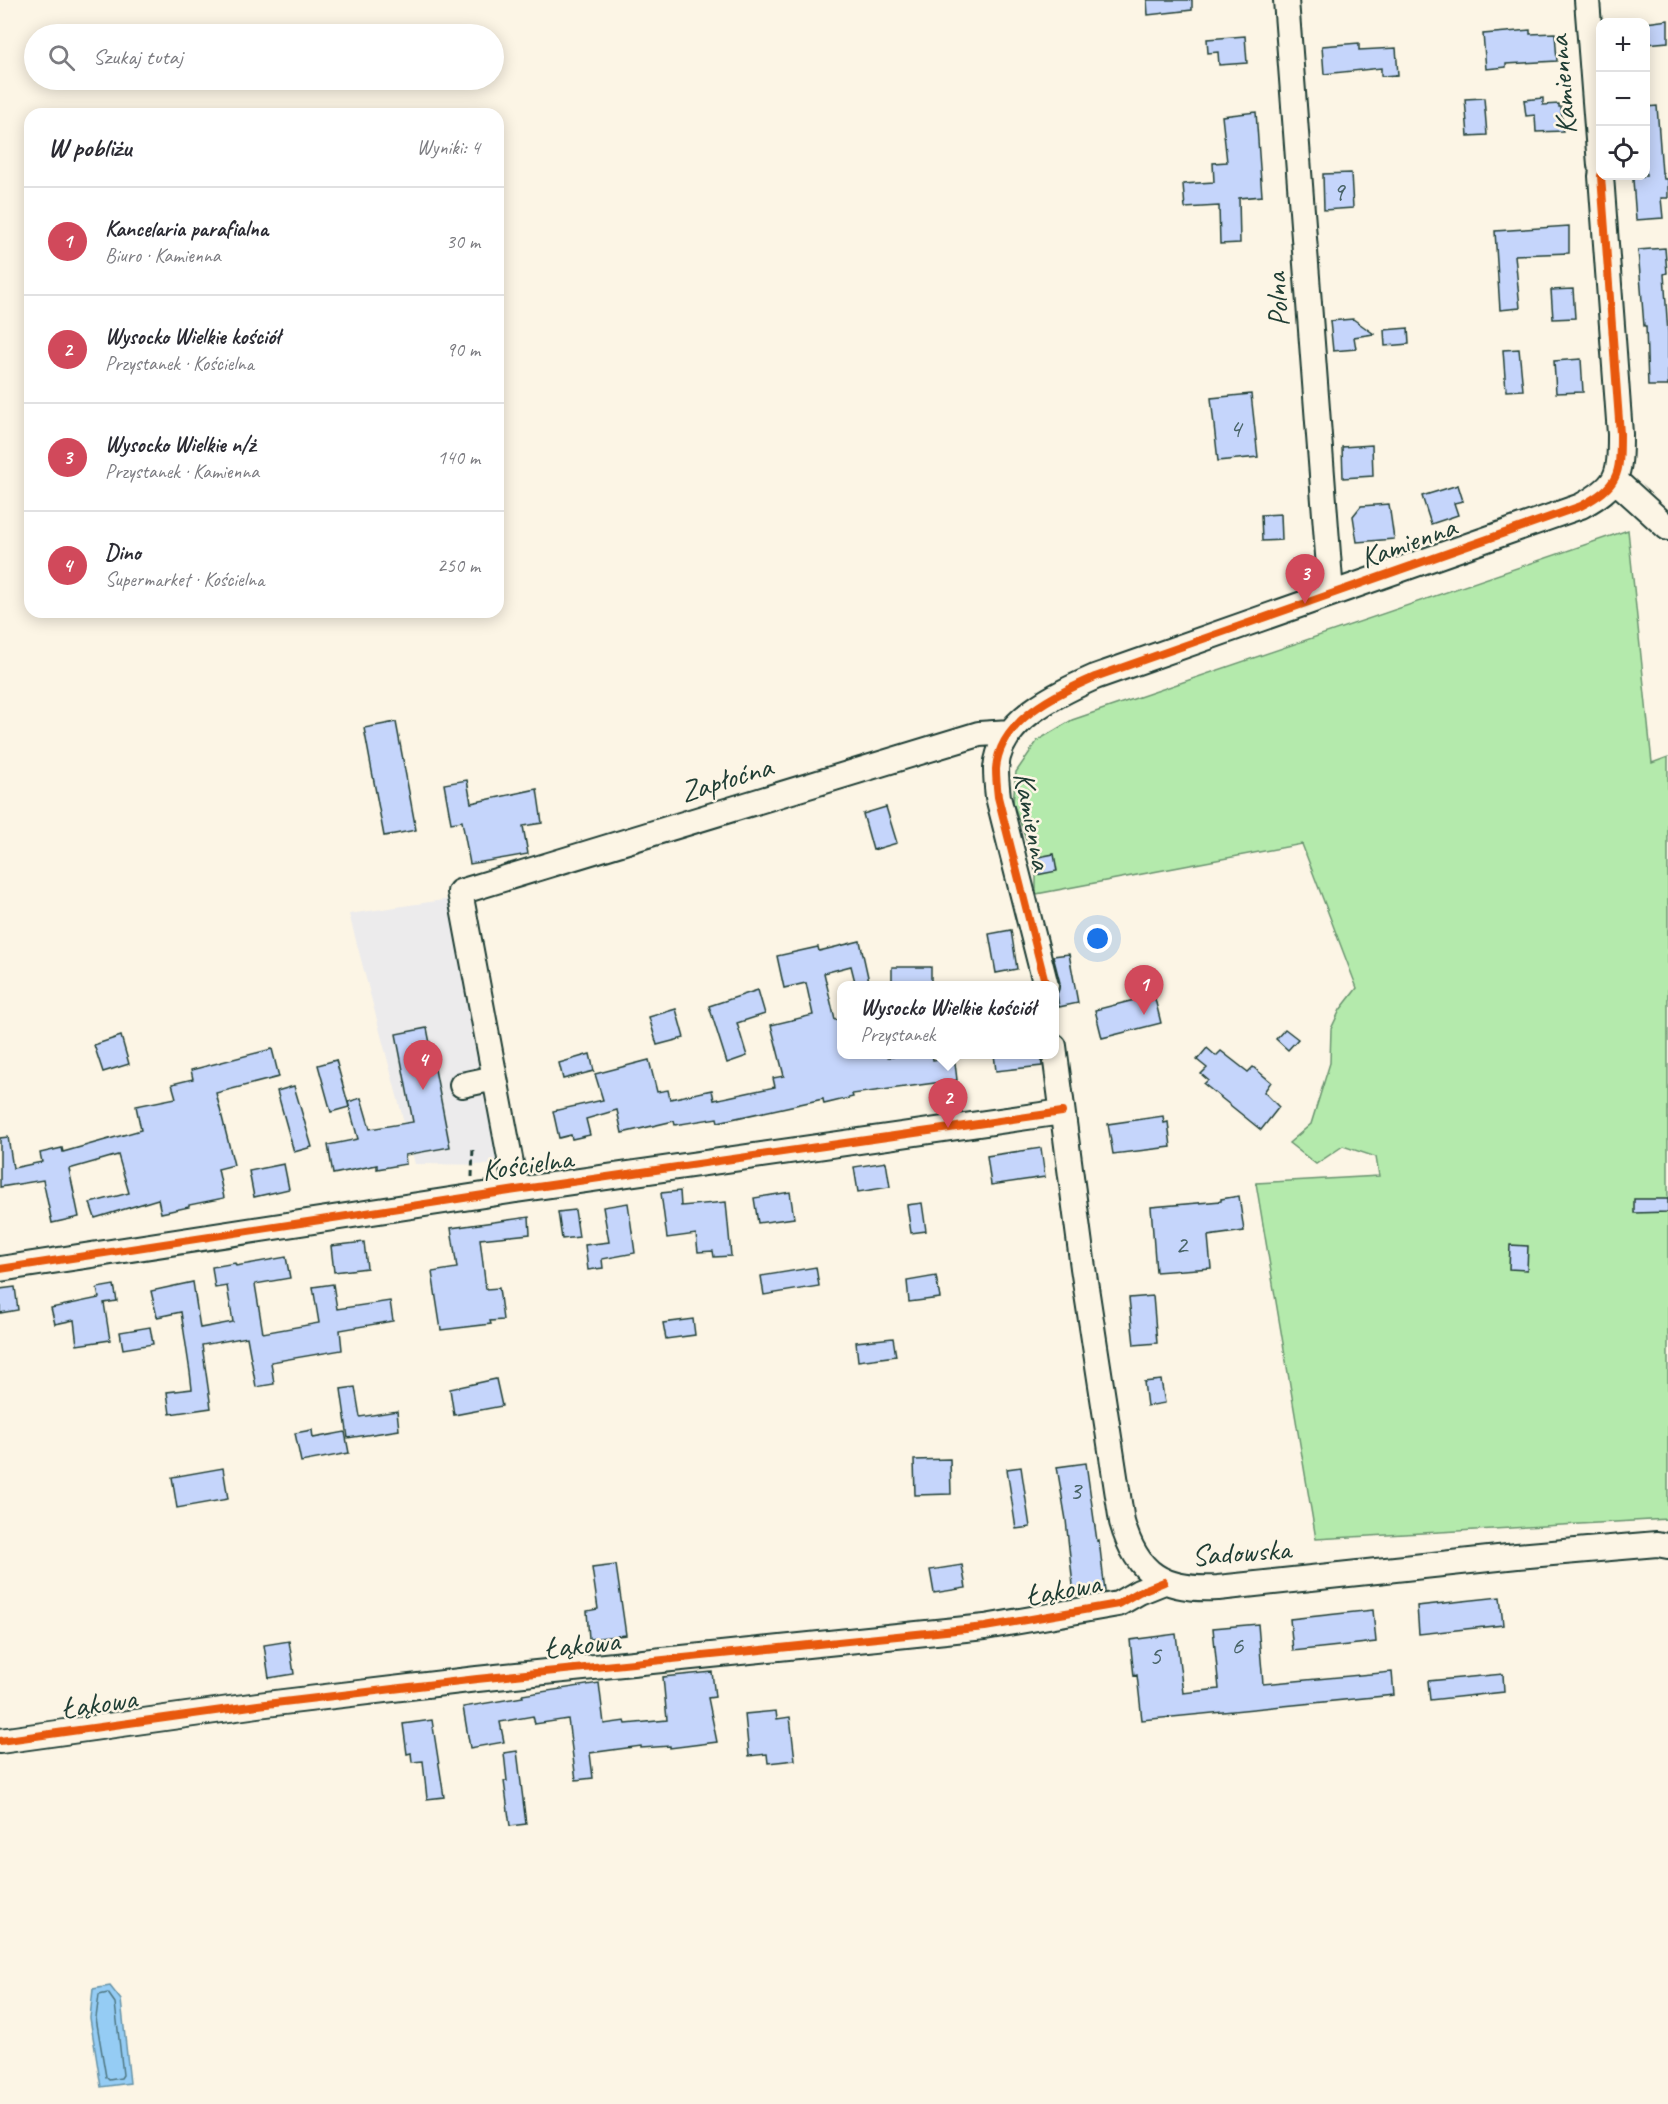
<!DOCTYPE html>
<html lang="pl">
<meta charset="utf-8">
<style>
:root{--surface:#fff;--page:#f7f7f7;--text:#2b2b33;--muted:#7c7c81;--line:#e1e1e2;--accent:#d1495b}
body{margin:0;font-family:Caveat,sans-serif;background:var(--page);color:var(--text)}
.controls{position:absolute;right:18px;top:18px;display:grid;overflow:hidden;border-radius:12px;box-shadow:0 3px 15px #0003}
.controls button{width:54px;height:54px;display:grid;place-items:center;padding:0;border:0;border-bottom:2px solid var(--line);background:var(--surface);color:var(--text);font:30px sans-serif}
.you{position:absolute;left:1098px;top:939px;width:21px;height:21px;margin:-15px;border:4px solid #fff;border-radius:50%;background:#1a73e8;box-shadow:0 0 0 9px #1a73e833}
.badge{display:grid;place-items:center;width:39px;height:39px;border-radius:50%;background:var(--accent);color:#fff;font-size:20px;font-weight:700}
.pin{position:absolute;translate:-50% -50px;filter:drop-shadow(0 2px 3px #0008)}
.pin::after{content:'';position:absolute;top:32px;width:21px;height:18px;background:inherit;clip-path:polygon(0 0,100% 0,50% 100%)}
.popup{position:absolute;left:837px;top:981px;width:222px;height:78px;box-sizing:border-box;display:grid;place-content:center;border-radius:12px;background:var(--surface);filter:drop-shadow(0 2px 4px #0005);font-size:20px;white-space:nowrap;color:var(--muted)}
.popup b{font-size:22px;color:var(--text)}
.popup::after{content:'';position:absolute;left:50%;top:100%;margin-left:-12px;border:12px solid transparent;border-top-color:var(--surface)}
.list{margin:0;padding:0;list-style:none}
h2{display:flex;justify-content:space-between;align-items:center;height:78px;margin:0;padding:0 24px;font-size:26px}
h2 small{font-size:20px;font-weight:400;color:var(--muted)}
.list li{display:grid;grid-template-columns:39px 1fr auto;gap:18px;align-items:center;box-sizing:border-box;height:108px;padding:0 24px;border-top:2px solid var(--line)}
.list b{display:block;font-size:22px;white-space:nowrap}
.list p{margin:0;font-size:20px;white-space:nowrap;color:var(--muted)}
.list em{font-size:20px;font-style:normal;color:var(--muted)}
.icon{flex:none;width:33px;height:33px;fill:none;stroke:currentColor;stroke-width:2;stroke-linecap:round;stroke-linejoin:round}
.map{position:relative;flex:none;width:1668px;height:2104px;overflow:hidden}
.search{position:absolute;background:var(--surface);box-shadow:0 3px 15px #0003;left:24px;top:24px;width:480px;height:66px;display:flex;align-items:center;gap:15px;box-sizing:border-box;padding:0 21px;border-radius:33px;color:var(--muted);font-size:22px}
.panel{position:absolute;background:var(--surface);box-shadow:0 3px 15px #0003;left:24px;top:108px;width:480px;height:510px;border-radius:18px}
.map>svg:first-child{display:block}
.built{fill:#ecebec}
.green{fill:#b4eaac;stroke:#6a9470;stroke-width:1.5}
.water{fill:#95ccf4;stroke:#6693a7;stroke-width:1.5}
.lines{fill:none;stroke-linecap:round;stroke-linejoin:round}
.shore{stroke:#4e7681;stroke-width:1.5}
.building{fill:#c5d5fb;stroke:#1f3d34;stroke-width:1.5}
.minor-casing{stroke:#1f3d34;stroke-width:28}
.path{stroke:#1f3d34;stroke-width:3;stroke-dasharray:6 4.5;stroke-linecap:butt}
.minor{stroke:#fcf5e5;stroke-width:24}
.cycleway-casing{stroke:#fcf5e5;stroke-width:11}
.cycleway{stroke:#e8590c;stroke-width:8}
.labels{text-anchor:middle;dominant-baseline:central;stroke-width:5;stroke-linejoin:round;paint-order:stroke}
.number-label{font-size:27px;fill:#486366}
.street-label{font-size:30px;fill:#1f3d34;stroke:#fcf5e5}
</style>
<div class="map">
<svg width="1668" height="2104" viewBox="0 0 1668 2104">
<rect width="100%" height="100%" fill="#fcf5e5"/>
<filter id="ink" filterUnits="userSpaceOnUse"><feTurbulence type="fractalNoise" baseFrequency=".0167" numOctaves="2"/><feDisplacementMap in="SourceGraphic" scale="12" xChannelSelector="R" yChannelSelector="G"/><feConvolveMatrix kernelMatrix="1 2 1 2 8 2 1 2 1" color-interpolation-filters="sRGB"/></filter>
<g filter="url(#ink)">
<path class="built" d="M450,899L504,1165L415,1164L349,914Z"/>
<path class="green" d="M1628,530L1652,763L1668,757V1519L1316,1539L1256,1183L1379,1176L1376,1157L1343,1146L1316,1164L1289,1143L1311,1124L1330,1063L1331,1029L1340,1010L1357,988L1302,844L1036,894V875L1033,858L1013,803L1016,772L1038,740L1072,720Z"/>
<path class="water" d="M110,1986L121,2000L130,2083L101,2087L90,2018L93,1989Z"/>
<g class="lines">
<path class="shore" d="M108,1993L115,2003L123,2075L121,2078L109,2080L106,2077L96,2018L99,1995Z"/>
</g>
<path class="building" d="M1147,0H1192V10L1148,15Z
M1668,20V42L1646,44V23Z
M1530,30V34L1555,33L1557,61L1506,64V67L1486,69L1483,34Z
M1245,36L1247,63L1219,65L1218,52L1208,53L1207,39Z
M1359,43V50L1396,48L1398,75L1381,76V68L1324,74L1322,46Z
M1484,98L1487,135L1468,136L1465,99Z
M1543,98V105L1559,104V107H1561L1563,131L1536,132L1535,115L1526,116L1524,100Z
M1657,106L1662,173H1663L1664,179H1668V198H1661L1663,218L1636,220L1633,180L1634,177L1646,176V107Z
M1256,112L1262,196L1239,198L1240,243L1220,244L1219,206L1185,208L1183,184L1214,182L1213,163L1227,162L1222,116Z
M1351,173L1353,208L1324,210L1323,174Z
M1569,226V253L1515,255L1520,308L1500,310L1495,231Z
M1665,248L1667,273L1664,274L1668,333V386H1648L1646,326H1644L1638,250Z
M1573,289L1575,318L1553,319L1551,290Z
M1353,319L1374,334L1354,337L1356,349L1333,351L1330,321Z
M1408,328L1409,344L1385,346L1384,330Z
M1519,349L1523,390L1506,391L1503,350Z
M1581,359L1583,392L1556,393L1554,361Z
M1251,394L1258,457L1218,461L1211,398Z
M1372,445L1373,476L1343,478L1342,447Z
M1458,485L1463,501L1454,503L1458,515L1431,524L1422,496Z
M1389,504L1394,539L1357,542L1353,516L1361,506Z
M1281,514L1282,540L1262,541L1261,515Z
M396,722L416,830L384,836L364,728Z
M467,780L471,803L537,789L542,823L523,826L528,854L470,864L462,821L451,823L444,784Z
M886,807L897,843L873,850L863,814Z
M1054,854L1057,871L1036,875L1033,858Z
M1011,930L1017,969L996,973L989,934Z
M860,941L870,986H856L851,966L824,973L835,1020L842,1019V1054H887L888,1057H893V1054H932L933,1060L948,1058L949,1064L955,1063L957,1080L852,1094L853,1097L824,1104L823,1099L718,1122L717,1118L675,1125L674,1121L622,1133L617,1110L586,1119L590,1135L572,1139L571,1135L559,1138L553,1111L603,1100L595,1074L649,1060L657,1092L668,1090L670,1099L712,1090L714,1100L775,1087L773,1078L784,1076L771,1025L813,1015L806,983L784,988L777,956L818,947L819,951Z
M1069,954L1078,1003L1059,1007L1057,994L1060,983L1053,956Z
M892,967H931V986H892Z
M758,990L765,1014L737,1023L747,1056L727,1063L709,1006Z
M1154,995L1161,1023L1102,1038L1095,1010Z
M676,1009L684,1038L657,1045L649,1017Z
M427,1028L450,1147L405,1155L406,1164L377,1169V1165L333,1174L328,1145L358,1139L348,1102L361,1098L370,1129L413,1122L396,1034Z
M1285,1029L1298,1039L1288,1050L1276,1039Z
M121,1036L129,1064L103,1072L94,1045Z
M1207,1048L1216,1056L1221,1051L1248,1072L1253,1067L1271,1082L1264,1092L1279,1107L1261,1130L1204,1084L1208,1080L1201,1074L1207,1068L1197,1060Z
M272,1049L279,1077L216,1093L234,1165L218,1169L224,1198L189,1205V1207L161,1213L158,1199L95,1218L90,1203L129,1193L118,1155L69,1169L79,1217L52,1223L43,1180L0,1187V1138L8,1137L13,1168L42,1162L40,1153L62,1148L63,1152L141,1130L136,1106L176,1098L172,1084L193,1079L191,1070Z
M590,1054L594,1071L563,1079L559,1063Z
M994,1054H1041L1042,1066L996,1071Z
M336,1060L349,1107L331,1112L318,1065Z
M294,1086L312,1147L294,1152L277,1091Z
M1163,1116L1164,1123L1168,1122L1171,1147L1113,1154L1108,1124Z
M1041,1148L1045,1177L991,1185L987,1156Z
M886,1162L890,1187L858,1192L854,1167Z
M284,1164L289,1189L254,1197L249,1171Z
M680,1191L681,1206L726,1202L731,1256L714,1257L713,1251L698,1252L696,1234L667,1238L661,1193Z
M790,1192L794,1218L758,1223L754,1198Z
M1239,1196L1244,1231L1208,1236L1211,1268L1156,1272L1151,1207L1221,1201V1199Z
M1634,1199H1668V1212L1634,1213Z
M628,1203L635,1253L602,1259L603,1268L588,1270L585,1245L609,1242L603,1207Z
M922,1203L926,1231L911,1233L907,1205Z
M575,1210L579,1237L562,1239L558,1212Z
M529,1217L530,1234L480,1239L486,1289L499,1288L503,1320L490,1321L491,1324L441,1330L432,1272L457,1268L451,1228Z
M364,1242L367,1268L334,1272L331,1246Z
M1510,1245L1528,1246L1527,1270L1509,1269Z
M286,1257L290,1278L255,1284L263,1333L319,1323L313,1287L333,1284L337,1309L390,1301L393,1321L340,1330L342,1350L271,1362L274,1384L256,1387L247,1337L202,1345L211,1408L170,1414L167,1392L192,1389L190,1372L181,1312L157,1317L151,1291L193,1282L200,1328L233,1322L227,1286L215,1288L212,1267L235,1263L236,1266Z
M816,1267L819,1286L764,1295L761,1276Z
M936,1276L940,1298L909,1302L907,1281Z
M114,1285L117,1301L104,1303L110,1340L77,1345L74,1320L55,1324L51,1308L99,1298L97,1288Z
M15,1287L18,1310L0,1313V1289Z
M1153,1296L1157,1343L1134,1345L1129,1298Z
M693,1319L695,1335L666,1339L663,1323Z
M150,1327L153,1344L123,1349L120,1332Z
M893,1338L896,1356L858,1361L856,1342Z
M496,1379L502,1406L454,1415L450,1389Z
M1161,1380L1165,1403L1147,1406L1144,1382Z
M355,1387L360,1417L397,1411L399,1430L348,1438L341,1389Z
M312,1430L313,1438L345,1432L349,1453L301,1462L295,1433Z
M950,1459L951,1494L915,1495L914,1460Z
M1086,1463L1097,1541L1099,1540L1105,1591L1074,1595L1066,1520L1057,1467Z
M1021,1467L1030,1527L1016,1529L1007,1469Z
M223,1468L228,1499L177,1508L172,1477Z
M616,1565L626,1635L589,1639L587,1611L598,1609L592,1568Z
M962,1565L966,1588L934,1593L930,1570Z
M1500,1597L1503,1625L1419,1634L1417,1606Z
M1373,1610L1376,1642L1293,1651L1290,1619Z
M1258,1624L1263,1684L1392,1672L1394,1695L1142,1720L1137,1675L1134,1676L1130,1640L1176,1634L1183,1693L1219,1689L1213,1628Z
M289,1641L294,1674L269,1678L264,1645Z
M712,1672L715,1697L708,1698L717,1742L670,1748V1746L641,1748V1746L590,1753L593,1778L576,1780L568,1719L535,1724L533,1716L500,1722L504,1742L470,1748L463,1707L523,1697L522,1695L599,1683L604,1724L625,1721L626,1724L667,1720L663,1677Z
M1503,1674L1504,1692L1430,1700L1428,1681Z
M776,1711L777,1719L790,1717L795,1760L768,1763L767,1754L749,1756L745,1714Z
M432,1720L444,1797L427,1799L423,1761L412,1762L411,1753L407,1754L403,1724Z
M517,1751L526,1824L510,1826L504,1781H507L504,1753Z"/>
<g class="lines">
<defs>
<path id="minor" d="M1286,0L1331,594
M1587,0L1600,165
M1615,480L1668,528
M1046,986L998,797C997,788 996,778 996,769C999,720 1057,694 1095,677L1581,506C1619,485 1620,476 1620,434L1601,176
M1054,1046L1083,1268L1122,1522C1137,1575 1164,1591 1218,1588L1517,1556L1657,1544L1668,1546
M462,1085L495,1078
M516,1190L460,892L979,734L1010,732
M0,1269L516,1190L1062,1112
M0,1741L258,1705L477,1679L985,1627L1118,1604L1139,1592L1164,1582"/>
</defs>
<use href="#minor" class="minor-casing"/>
<path class="path" d="M472,1177L473,1147"/>
<use href="#minor" class="minor"/>
<defs>
<path id="cycleway" d="M1046,986L998,797C997,788 996,778 996,769C999,720 1057,694 1095,677L1581,506C1619,485 1620,476 1620,434L1601,176
M0,1269L516,1190L1062,1112
M0,1741L258,1705L477,1679L985,1627L1118,1604L1139,1592L1164,1582"/>
</defs>
<use href="#cycleway" class="cycleway-casing"/>
<use href="#cycleway" class="cycleway"/>
</g>
</g>
<g class="labels">
<g class="number-label">
<text x="1338" y="191">9</text>
<text x="1235" y="428">4</text>
<text x="1181" y="1244">2</text>
<text x="1075" y="1490">3</text>
<text x="1237" y="1645">6</text>
<text x="1155" y="1655">5</text>
</g>
<g class="street-label">
<text transform="translate(1562 85) rotate(-95)">Kamienna</text>
<text transform="translate(1277 300) rotate(-94)">Polna</text>
<text transform="translate(1408 542) rotate(-20)">Kamienna</text>
<text transform="translate(726 779) rotate(-17)">Zapłoćna</text>
<text transform="translate(1033 821) rotate(79)">Kamienna</text>
<text transform="translate(527 1164) rotate(-8)">Kościelna</text>
<text transform="translate(1241 1552) rotate(-4)">Sadowska</text>
<text transform="translate(1063 1589) rotate(-10)">Łąkowa</text>
<text transform="translate(582 1644) rotate(-6)">Łąkowa</text>
<text transform="translate(99 1703) rotate(-8)">Łąkowa</text>
</g>
</g>
</svg>
<div class="controls">
<button>+</button>
<button>−</button>
<button><svg class="icon" aria-label="locate" viewBox="0 0 24 24"><circle cx="12" cy="12" r="6"/><path d="M12 2v4M12 18v4M2 12h4M18 12h4"/></svg></button>
</div>
<div class="you"></div>
<div class="pin badge" style="left:1144px;top:1015px">1</div>
<div class="pin badge" style="left:948px;top:1128px">2</div>
<div class="popup"><b>Wysocko Wielkie kościół</b>Przystanek</div>
<div class="pin badge" style="left:1305px;top:604px">3</div>
<div class="pin badge" style="left:423px;top:1090px">4</div>
<div class="search"><svg class="icon" aria-label="search" viewBox="0 0 24 24"><circle cx="10" cy="10" r="6"/><path d="M15 15l6 6"/></svg>Szukaj tutaj</div>
<section class="panel">
<h2>W pobliżu<small>Wyniki: 4</small></h2>
<ul class="list">
<li><span class="badge">1</span><div><b>Kancelaria parafialna</b><p>Biuro · Kamienna</p></div><em>30 m</em></li>
<li><span class="badge">2</span><div><b>Wysocko Wielkie kościół</b><p>Przystanek · Kościelna</p></div><em>90 m</em></li>
<li><span class="badge">3</span><div><b>Wysocko Wielkie n/ż</b><p>Przystanek · Kamienna</p></div><em>140 m</em></li>
<li><span class="badge">4</span><div><b>Dino</b><p>Supermarket · Kościelna</p></div><em>250 m</em></li>
</ul>
</section>
</div>
